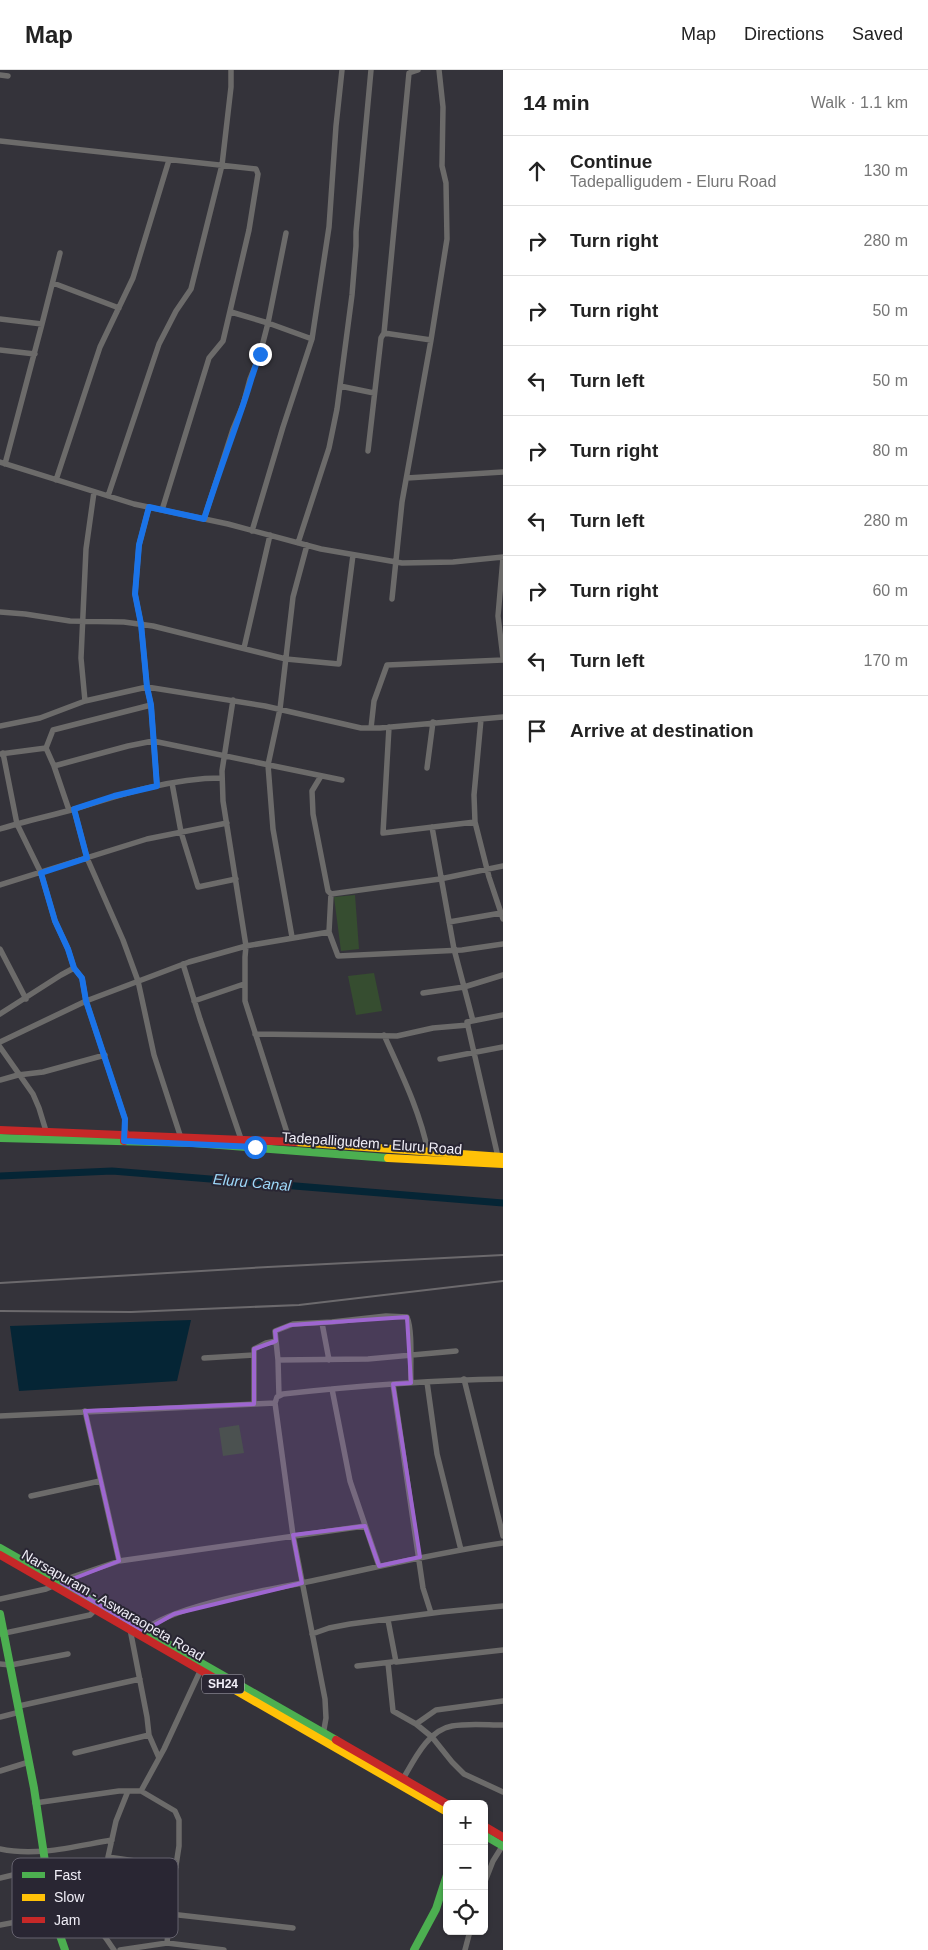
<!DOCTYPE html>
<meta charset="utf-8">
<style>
:root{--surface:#fff;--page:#f6f6f6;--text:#222;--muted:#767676;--line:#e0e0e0}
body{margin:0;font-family:Helvetica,sans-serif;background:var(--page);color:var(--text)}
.controls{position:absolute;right:15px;bottom:15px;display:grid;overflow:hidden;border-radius:8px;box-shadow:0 1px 4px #0004}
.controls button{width:45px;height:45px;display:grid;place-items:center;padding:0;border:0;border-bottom:1px solid var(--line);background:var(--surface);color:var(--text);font:25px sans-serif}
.stop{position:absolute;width:15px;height:15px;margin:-11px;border:4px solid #1a73e8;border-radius:50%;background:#fff}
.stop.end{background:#1a73e8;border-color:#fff;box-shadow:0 1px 5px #0008}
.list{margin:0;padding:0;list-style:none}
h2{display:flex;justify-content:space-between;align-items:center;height:65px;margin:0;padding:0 20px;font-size:21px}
h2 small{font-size:16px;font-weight:400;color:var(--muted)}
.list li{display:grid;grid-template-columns:32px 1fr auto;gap:15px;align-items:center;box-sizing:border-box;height:70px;padding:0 20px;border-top:1px solid var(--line)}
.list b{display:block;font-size:19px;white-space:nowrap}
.list p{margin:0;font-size:16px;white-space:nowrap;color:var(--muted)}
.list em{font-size:16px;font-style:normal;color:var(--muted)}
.icon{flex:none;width:28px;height:28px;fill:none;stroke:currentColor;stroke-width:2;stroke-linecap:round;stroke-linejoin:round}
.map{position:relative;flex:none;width:503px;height:1880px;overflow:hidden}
header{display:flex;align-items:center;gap:30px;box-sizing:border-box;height:70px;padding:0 25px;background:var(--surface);border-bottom:1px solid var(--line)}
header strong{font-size:24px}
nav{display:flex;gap:28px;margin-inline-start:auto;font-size:18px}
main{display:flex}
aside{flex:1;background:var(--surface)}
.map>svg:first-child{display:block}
.green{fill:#364d30}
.water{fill:#052535}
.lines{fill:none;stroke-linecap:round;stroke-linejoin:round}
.canal{stroke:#052535;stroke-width:7}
.street{stroke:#6c6b6a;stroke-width:5.5}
.fast{stroke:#4caf50;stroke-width:8}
.slow{stroke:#ffc107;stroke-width:8}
.jam{stroke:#c62828;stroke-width:8}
.rail{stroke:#6c6a6d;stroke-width:2}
.route{stroke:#1a73e8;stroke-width:6}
.marked{fill:#9e66d0;fill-opacity:0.2;stroke:#9e66d0;stroke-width:4;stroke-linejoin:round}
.labels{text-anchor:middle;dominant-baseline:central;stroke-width:4;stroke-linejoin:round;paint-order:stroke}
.shield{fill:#292633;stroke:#b5b3bd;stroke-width:1}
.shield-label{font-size:12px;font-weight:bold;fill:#f1eff8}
.street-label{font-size:14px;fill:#f1eff8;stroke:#292633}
.water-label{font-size:15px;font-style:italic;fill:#9dd8f9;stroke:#292633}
.key{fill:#292633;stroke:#65626e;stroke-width:1}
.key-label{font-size:14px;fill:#f1eff8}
</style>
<header>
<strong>Map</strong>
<nav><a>Map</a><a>Directions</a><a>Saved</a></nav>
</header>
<main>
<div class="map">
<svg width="503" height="1880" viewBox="0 0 503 1880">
<rect width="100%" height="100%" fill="#34333a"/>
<path class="green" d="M355,825L359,879L341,881L334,827Z
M374,903L382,941L356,945L348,906Z
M239,1355L244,1383L223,1386L219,1358Z"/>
<path class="water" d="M191,1250L177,1311L19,1321L10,1256Z"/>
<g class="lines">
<path class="canal" d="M0,1106L112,1101L503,1133"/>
<path class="street" d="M0,5L8,6
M0,71L256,99L258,104L249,160L223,271L209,288L162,440
M53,213L119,238
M231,242L268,253L312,269
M0,249L42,254L60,183
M384,263L431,270
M0,280L35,284
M340,316L374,323
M368,381L381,268L384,263L409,3L418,0
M0,392L134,434L228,454L321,479L402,493L453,492L503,487
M5,394L42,254
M407,408L503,402
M56,410L100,277L133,208L169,90
M108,426L159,274L176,241L191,219L222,95L231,17V0
M149,437L139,475L135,524L141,554L147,617L151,635L157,716
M204,449L233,359L243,335L250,309L260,284L268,253L286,163
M252,461L283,357L312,269L329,157L336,56L342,0
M298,473L329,378L337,339L352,225L356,176V162L371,0
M503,488L498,546L503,588
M392,529L402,432L431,270L447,169L446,113L442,96L443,37L439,0
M0,542L25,544L70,551L124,552L153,556L286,589L339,594L353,485
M244,578L270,465
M233,630L222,701L223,731L246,876L245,887V931L290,1072
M85,631L81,588L86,479L94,422
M481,649L474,725L475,752L489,807L503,849
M0,656L40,648L85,631L147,617L265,636L361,658H380L503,647
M389,657L383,763L475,752
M371,658L374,631L387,595L503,590
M3,683L17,754L41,803L55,851L68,879L74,898L82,908L86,931L125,1049V1063
M0,684L46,678
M54,696L128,676L153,671L342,710
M427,698L433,652
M321,706L312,721L313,744L328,821L331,824L329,862L338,886L462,880L503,874
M172,713L181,762L198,817L236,809
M74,739L87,788L123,870L138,911L154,985L180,1065
M69,740L54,696L46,678L53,660L151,635
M432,757L454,879L473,951
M0,759C25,751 50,746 75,739C122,724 172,708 222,708
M0,815L147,769L227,753
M331,824L440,809L503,796
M449,852L501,843
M292,867L273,759L268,695L280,639L293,527L307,475
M0,879L26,929
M183,894L200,949L241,1069
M423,923L464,917L503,905
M194,931L244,914
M0,944L61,905L74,898
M255,964L397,966L433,958L468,955
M384,965C401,1003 420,1041 428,1082
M0,972L86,931L189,892L246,876L329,862
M0,977L33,1024L39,1038L46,1061
M440,989L503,977
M0,1010L18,1005L43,1002L105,985
M498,1087L467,952L503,945
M322,1253L329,1290
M204,1288L254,1285
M278,1290L279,1326
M464,1309L503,1466
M427,1312L437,1384L461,1480
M411,1313C410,1296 413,1261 407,1247L386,1246L332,1252L293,1254L275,1261L278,1290L368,1289L456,1281
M393,1314L423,1518L431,1543
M332,1319L350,1411L379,1496
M254,1334V1279L266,1273L276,1271
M85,1341L119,1491
M0,1346L275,1333
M31,1426L100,1411
M62,1513L72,1507L119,1491L365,1456
M0,1529L46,1519L53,1516
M388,1550L396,1592L503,1580
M130,1559L147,1647L149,1665L159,1688
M144,1561C169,1537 266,1520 302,1513C369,1499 435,1483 503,1473
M0,1564L90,1545L96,1539
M312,1564L329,1558L350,1554L441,1542L503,1536
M388,1593L393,1641L416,1654L432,1667L452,1692L464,1704L503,1722
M0,1594L11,1595L68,1584
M357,1596L392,1592
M19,1636L140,1609
M0,1647L20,1642
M416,1654L436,1640L503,1631
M323,1665L326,1648L325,1629L293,1465L275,1333L277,1327L283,1324C356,1316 430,1310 503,1309
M75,1683L149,1665
M0,1701L29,1692
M403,1709C414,1690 428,1660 452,1656C468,1653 487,1655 503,1655
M128,1721L116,1751L108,1787L176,1797
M141,1721L164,1679L202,1597
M35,1733L119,1721H141L175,1741L179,1750V1776L172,1821L167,1873
M0,1779C37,1787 76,1776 112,1770
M0,1808L46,1797
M484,1814L493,1791L503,1775
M56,1819C79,1834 99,1857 114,1880
M57,1819C96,1813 133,1817 172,1821
M170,1844L293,1858
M0,1855L53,1845
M120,1880L167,1873L224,1880
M465,1880L470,1861"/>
<path class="fast" d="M0,1068L193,1073L388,1088
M0,1478L336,1670
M0,1544L34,1718L53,1845L65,1880
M484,1765L503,1776
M414,1880L436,1839L447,1805"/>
<path class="slow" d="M295,1072L503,1087
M388,1088L503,1094
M216,1609L447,1742"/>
<path class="jam" d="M0,1060L295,1072
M124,1071L125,1063
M0,1485L216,1609
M336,1670L447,1734
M484,1756L503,1767"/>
<path class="rail" d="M0,1213L268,1197L503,1185
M0,1241L131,1242L299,1235L503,1211"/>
</g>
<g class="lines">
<path class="route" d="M255,1077L124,1071L125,1049L86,931L82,908L74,898L68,879L55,851L41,803L87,788L74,739L114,726L157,716L151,635L147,617L141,554L135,524L139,475L149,437L204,449C216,411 230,373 243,335C249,318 253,301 260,284"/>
</g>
<path class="marked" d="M407,1247L411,1313L393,1314L420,1487L379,1496L365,1456L293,1465L302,1513L174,1544L144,1561L62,1513L119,1491L85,1341L254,1334V1279L276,1271L275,1261L290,1255Z"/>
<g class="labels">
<rect class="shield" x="202" y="1604.5" width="42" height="19" rx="4"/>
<g class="shield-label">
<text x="223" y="1614">SH24</text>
</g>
<g class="street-label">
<text transform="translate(372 1073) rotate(4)">Tadepalligudem - Eluru Road</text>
<text transform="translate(113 1535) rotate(30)">Narsapuram - Aswaraopeta Road</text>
</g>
<g class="water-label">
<text transform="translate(252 1112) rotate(5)">Eluru Canal</text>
</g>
</g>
<rect x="12" y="1788" width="166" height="80" rx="8" class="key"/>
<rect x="22" y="1802" width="23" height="6" fill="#4caf50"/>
<rect x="22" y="1824" width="23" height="7" fill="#ffc107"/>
<rect x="22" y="1847" width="23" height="6" fill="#c62828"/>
<g class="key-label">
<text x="54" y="1810">Fast</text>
<text x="54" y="1832">Slow</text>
<text x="54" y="1855">Jam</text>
</g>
</svg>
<div class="controls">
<button>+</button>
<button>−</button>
<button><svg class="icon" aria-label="locate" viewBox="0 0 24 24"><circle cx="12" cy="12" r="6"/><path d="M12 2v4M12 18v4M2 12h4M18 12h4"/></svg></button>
</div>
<div class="stop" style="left:255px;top:1077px"></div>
<div class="stop end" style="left:260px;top:284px"></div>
</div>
<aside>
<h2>14 min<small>Walk · 1.1 km</small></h2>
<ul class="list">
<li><svg class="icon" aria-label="ahead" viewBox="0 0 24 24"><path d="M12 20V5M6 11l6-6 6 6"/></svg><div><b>Continue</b><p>Tadepalligudem - Eluru Road</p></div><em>130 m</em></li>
<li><svg class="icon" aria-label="right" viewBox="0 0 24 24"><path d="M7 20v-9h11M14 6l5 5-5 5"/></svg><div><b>Turn right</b></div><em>280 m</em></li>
<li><svg class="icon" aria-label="right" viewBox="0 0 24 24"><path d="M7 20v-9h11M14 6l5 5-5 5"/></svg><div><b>Turn right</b></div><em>50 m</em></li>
<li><svg class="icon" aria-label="left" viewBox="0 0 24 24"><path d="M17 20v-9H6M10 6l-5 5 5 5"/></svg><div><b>Turn left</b></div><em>50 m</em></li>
<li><svg class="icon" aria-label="right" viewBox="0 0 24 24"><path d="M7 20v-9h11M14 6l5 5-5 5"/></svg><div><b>Turn right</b></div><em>80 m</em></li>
<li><svg class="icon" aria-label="left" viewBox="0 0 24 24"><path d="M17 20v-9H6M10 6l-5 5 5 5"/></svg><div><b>Turn left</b></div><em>280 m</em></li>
<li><svg class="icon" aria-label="right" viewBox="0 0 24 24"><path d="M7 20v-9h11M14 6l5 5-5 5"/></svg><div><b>Turn right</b></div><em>60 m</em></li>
<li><svg class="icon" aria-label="left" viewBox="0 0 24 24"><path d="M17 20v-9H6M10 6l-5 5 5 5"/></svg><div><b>Turn left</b></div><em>170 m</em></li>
<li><svg class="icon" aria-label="arrive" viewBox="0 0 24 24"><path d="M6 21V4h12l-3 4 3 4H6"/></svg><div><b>Arrive at destination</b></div></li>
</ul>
</aside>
</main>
